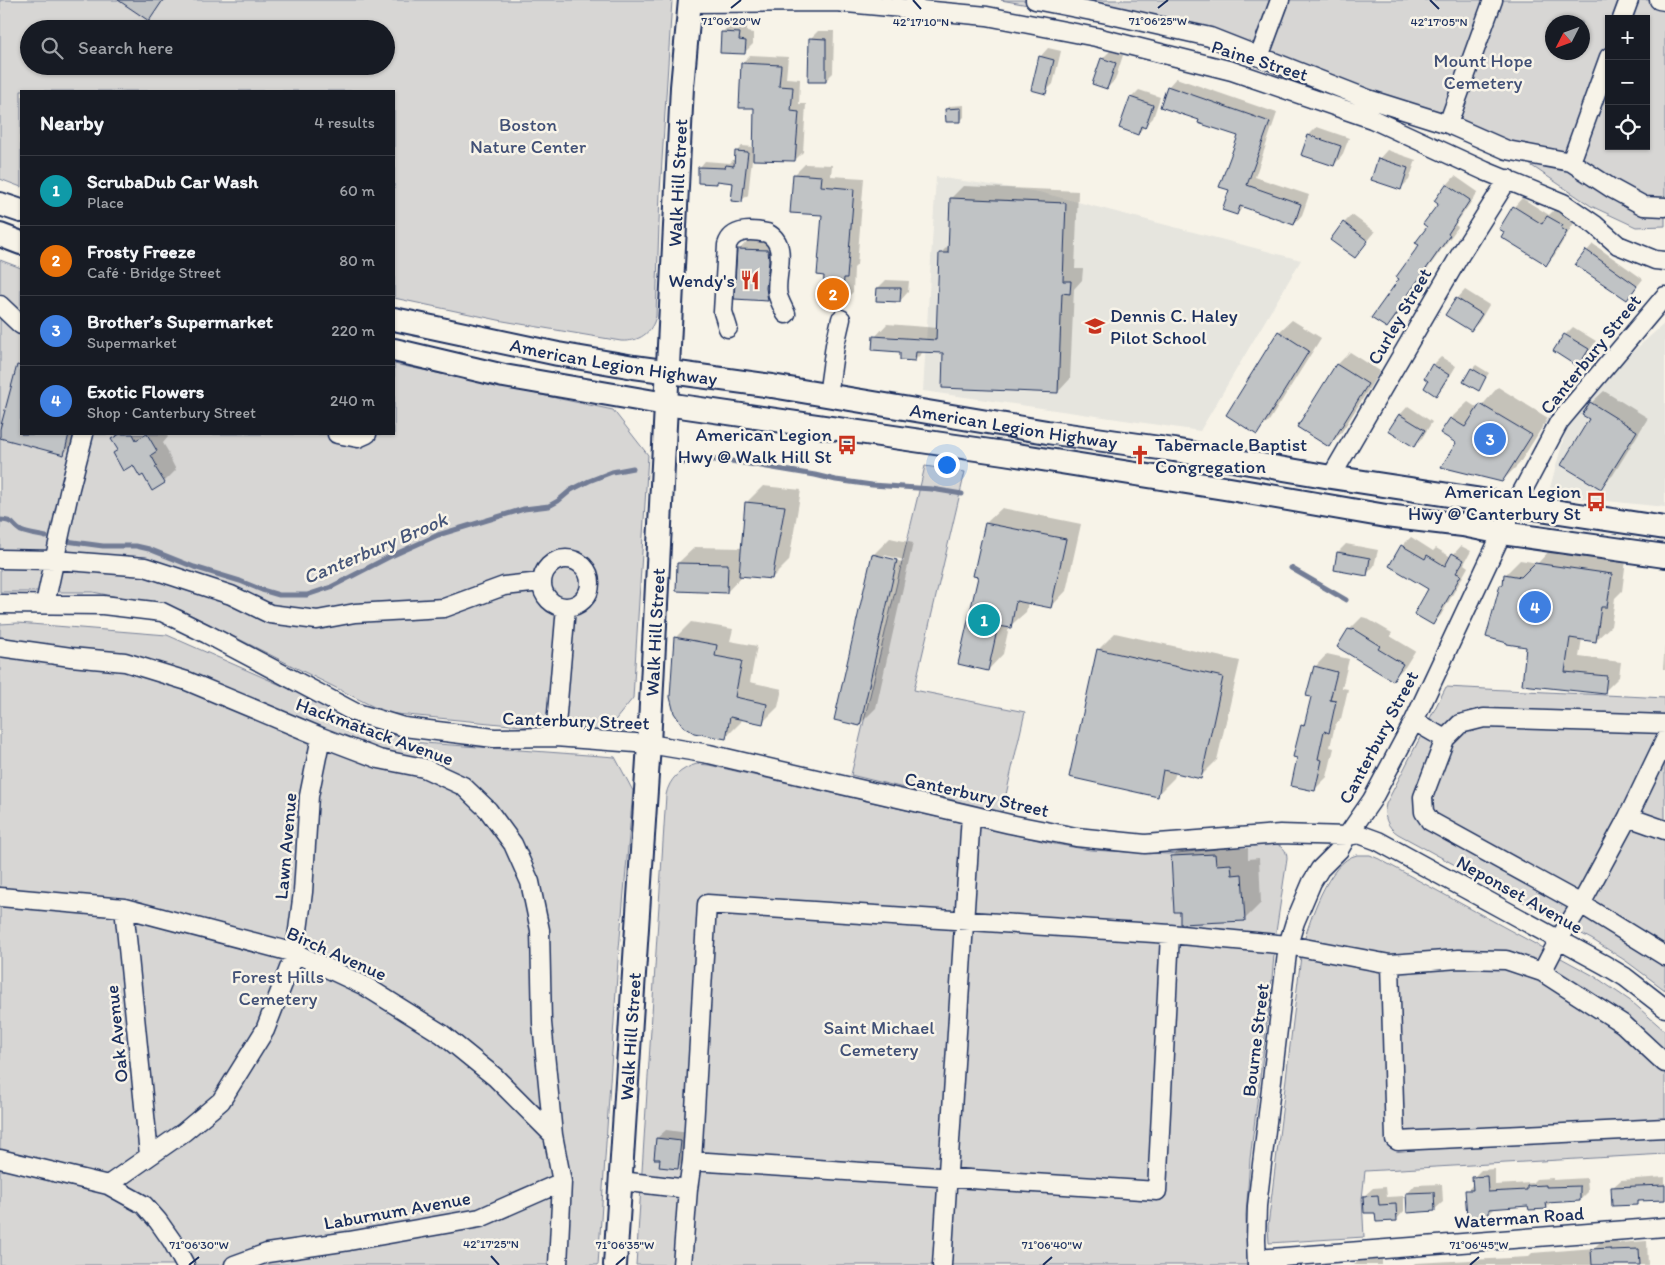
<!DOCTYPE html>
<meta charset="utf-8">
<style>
:root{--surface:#171b24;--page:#242831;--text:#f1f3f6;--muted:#9ea1a6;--line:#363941;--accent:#0b8043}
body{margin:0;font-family:Itim,sans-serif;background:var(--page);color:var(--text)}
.controls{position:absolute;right:15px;top:15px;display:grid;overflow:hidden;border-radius:0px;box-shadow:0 1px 4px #0004}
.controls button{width:45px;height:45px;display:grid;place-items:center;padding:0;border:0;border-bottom:1px solid var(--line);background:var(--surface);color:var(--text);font:25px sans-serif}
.compass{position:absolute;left:1545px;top:15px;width:45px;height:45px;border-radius:50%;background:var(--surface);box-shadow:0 1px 4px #0004;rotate:228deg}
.you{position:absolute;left:946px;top:464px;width:18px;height:18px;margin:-12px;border:4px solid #fff;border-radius:50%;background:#1a73e8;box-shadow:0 0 0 8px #1a73e833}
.badge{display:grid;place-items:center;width:32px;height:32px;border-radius:50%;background:var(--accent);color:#fff;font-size:16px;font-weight:700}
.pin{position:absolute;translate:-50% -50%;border:2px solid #fff;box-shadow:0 1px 5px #0006}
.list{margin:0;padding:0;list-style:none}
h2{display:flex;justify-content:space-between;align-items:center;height:65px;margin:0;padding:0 20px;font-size:21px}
h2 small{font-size:16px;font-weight:400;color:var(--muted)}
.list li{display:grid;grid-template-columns:32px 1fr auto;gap:15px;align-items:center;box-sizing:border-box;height:70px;padding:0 20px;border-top:1px solid var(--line)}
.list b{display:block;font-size:19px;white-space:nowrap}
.list p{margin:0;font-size:16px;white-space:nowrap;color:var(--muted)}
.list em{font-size:16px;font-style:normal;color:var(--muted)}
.icon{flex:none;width:28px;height:28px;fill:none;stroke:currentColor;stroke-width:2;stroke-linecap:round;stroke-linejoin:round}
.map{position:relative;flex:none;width:1665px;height:1265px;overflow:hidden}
.search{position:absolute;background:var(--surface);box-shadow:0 1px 4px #0004;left:20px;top:20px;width:375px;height:55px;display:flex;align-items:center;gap:12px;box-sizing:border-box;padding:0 18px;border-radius:28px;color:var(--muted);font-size:19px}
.panel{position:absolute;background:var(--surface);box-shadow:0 1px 4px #0004;left:20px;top:90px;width:375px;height:345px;border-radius:0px}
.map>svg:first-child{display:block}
.built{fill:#e6e5de}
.green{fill:#d7d6d4;stroke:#798299;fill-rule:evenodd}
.shadow{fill:#0003;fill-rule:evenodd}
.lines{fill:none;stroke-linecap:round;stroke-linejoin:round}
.stream{stroke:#727c95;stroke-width:5}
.building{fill:#c0c3c5;stroke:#1b2f5e}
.minor-casing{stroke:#1b2f5e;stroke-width:21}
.major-casing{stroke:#1b2f5e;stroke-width:26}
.minor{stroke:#f7f3e8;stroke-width:18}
.major{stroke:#f7f3e8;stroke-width:22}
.ticks{fill:none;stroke:#1b2f5e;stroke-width:2}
.labels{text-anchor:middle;stroke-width:5;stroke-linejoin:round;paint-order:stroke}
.street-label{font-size:19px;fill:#1b2f5e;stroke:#f7f3e8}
.park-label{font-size:19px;fill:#415076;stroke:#f7f3e8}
.poi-label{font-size:19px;fill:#1b2f5e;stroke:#f7f3e8;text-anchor:end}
.water-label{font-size:20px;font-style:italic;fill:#465679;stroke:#f7f3e8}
.ticks-label{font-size:12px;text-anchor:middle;fill:#1b2f5e;stroke:#f7f3e8;stroke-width:5;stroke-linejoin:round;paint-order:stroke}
</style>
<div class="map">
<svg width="1665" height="1265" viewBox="0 0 1665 1265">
<rect width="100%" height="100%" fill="#f7f3e8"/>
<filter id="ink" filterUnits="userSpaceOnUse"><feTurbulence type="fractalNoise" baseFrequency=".02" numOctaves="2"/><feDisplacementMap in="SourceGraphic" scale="10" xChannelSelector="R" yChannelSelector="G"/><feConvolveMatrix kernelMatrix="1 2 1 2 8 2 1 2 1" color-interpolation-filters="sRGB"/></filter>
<g filter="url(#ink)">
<path class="built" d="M936,177L1039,192L1301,260L1200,431L923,391Z
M1665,323V507L1548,495L1569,419L1620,363Z"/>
<path class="green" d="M0,0H672L660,192L656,316C652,333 639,342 621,341L503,321L394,298V91H21V187L0,179ZM29,29H386V66H29Z
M1001,0H1665V226L1636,227L1591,206L1529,164L1158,29ZM1609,19H1646V146H1609ZM1552,22H1582V52H1552Z
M0,260L21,268V434H394V364L613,410L648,455L633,698L604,734L386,713L181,610L93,592H0Z
M925,466L965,472L914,690L1025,712L1002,812L851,775Z
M18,623L167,635L410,742L615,757L633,791L618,960L598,1265H0V624Z
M1446,687L1665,698V990L1626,961L1593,940L1398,834C1387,827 1383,816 1386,804Z
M697,764L709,765L1055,844L1090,850L1168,854L1273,843C1282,845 1287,850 1287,859L1276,932L1271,990L1250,1159L1246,1215L1247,1265H636L666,795C669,779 681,768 697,764Z
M1357,855H1370L1379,859L1594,976L1632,1002L1665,1031V1154L1365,1171L1362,1199L1364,1237L1269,1243L1268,1226L1302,948C1309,922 1328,861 1357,855Z"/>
<path class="shadow" d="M132,0H164L148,20Z
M730,24L747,25V32L753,33V44L745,52L722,33Z
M818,31H834L833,73L825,81L810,39Z
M1048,48L1061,51L1053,84L1045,92L1040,57Z
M1110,51L1123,55L1115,80L1107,88L1102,59Z
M750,55L788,57L786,78L800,79L799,104H806L803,152L795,160L752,159L748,195L742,200L734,182L719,180L716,183L700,167L705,161L730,163L733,160H735L736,152L742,146L754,147L756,107L742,63Z
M1176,78L1277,113L1255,177L1309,195L1302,215L1294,224L1244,206L1237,214L1230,190L1239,135L1200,119L1168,87Z
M1139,90L1160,97L1153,118L1138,133L1131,98Z
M964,105V117L961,120L946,110L950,106Z
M1317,127L1349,138L1342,156L1334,165L1303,154L1309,135Z
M1387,150L1416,160L1409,180L1401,188L1379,159Z
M805,164L832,165L831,176L864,178L857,265L854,268L853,292L842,303L825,275L824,214L794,175Z
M1455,176L1478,192L1455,225L1458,227L1407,297L1409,299L1395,319L1387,327L1400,279L1420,245L1439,204L1436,201L1447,185Z
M963,186L1078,191L1075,269H1083L1082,280L1074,289L1070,379L1058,392L944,352L924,351L915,360L875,337L887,324L938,328L941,253L949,245L951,198Z
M1522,198L1549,215L1556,208L1570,217L1568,220L1574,223L1554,256L1546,264L1502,237L1506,232L1501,228L1514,207Z
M1352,215L1375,232L1355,257L1344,223Z
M751,237L780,238V287L768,299L736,298L739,250Z
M1593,244L1643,279L1627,299L1587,251Z
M886,280L909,281L908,292L900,301L878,288Z
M1465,290L1489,305L1479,322L1471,330L1457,299Z
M1292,320L1321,338L1269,421L1257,433L1279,332Z
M1573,327L1596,341L1586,357L1578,365L1565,335Z
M1350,352L1380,371L1341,433L1329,445L1298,427L1337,365Z
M1441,357L1456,366L1444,386L1436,394L1430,380L1433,365Z
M21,365V434H78L76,441L63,454L0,436L17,368Z
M1476,365L1489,373L1478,389L1472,369Z
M1498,387L1548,418L1519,464L1502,481L1458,443L1442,433L1451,418L1468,402L1479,409Z
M1604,391L1648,418L1613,475L1600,488L1591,419V403Z
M1408,406L1432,422L1422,438L1414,446L1400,415Z
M118,434H166L168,437L163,443L169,453L168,454L176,470L164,482L143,474L133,464L114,453L118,449L113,439Z
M763,486L801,490L789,561L772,578L743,575L727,592L678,563L695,547L743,548L746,503Z
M1002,508L1081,524L1066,591L1051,607L1028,602L1026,612L1009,627L1003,654L988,670L979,576L975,575L986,523Z
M1411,537L1433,551L1436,548L1451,557L1461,546L1471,551L1464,564L1468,567L1441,615L1433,624L1430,588L1391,566L1402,546Z
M890,538L913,543L876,708L859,725L873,555ZM884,555L904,560L903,562L884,558Z
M1346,544L1378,550L1374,566L1366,575L1338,552Z
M1551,549L1626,560L1622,591L1615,598L1611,626L1596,640L1582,638L1579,657L1621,662L1619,677L1604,692L1524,684L1528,646L1501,586L1504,582L1505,575L1520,560L1538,563Z
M1362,617L1366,618L1392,633L1390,636L1415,651L1405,667L1392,679L1349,630Z
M691,622L733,629L730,641L757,646L750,682L782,689L778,707L762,723L742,719L741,722L725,738L675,638Z
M1115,633L1240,661L1217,760L1200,777L1176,772L1174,778L1157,795L1098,650Z
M1665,645V669H1663Z
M1327,654L1349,659L1342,688L1348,689L1341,719L1335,725L1330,747L1334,748L1327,777L1314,790L1299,757L1302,726L1307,721L1313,696L1315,667Z
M1231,838L1232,848H1248V859L1259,858L1261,903L1244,920L1172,857L1189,840Z
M666,1130L689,1133L685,1160L677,1168L662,1158L657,1138Z
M1495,1169V1185L1532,1183L1536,1179L1553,1178V1180L1587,1178L1588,1192L1580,1200L1553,1201L1546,1208L1530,1205L1496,1207L1489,1214L1467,1191L1474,1183L1473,1178L1481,1170Z
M1665,1177V1199L1641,1200L1637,1204L1612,1188L1621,1180Z
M1442,1184L1443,1202L1434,1210L1407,1194L1415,1185Z
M1386,1187L1387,1197L1404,1196V1211L1396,1220L1377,1211L1364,1196L1373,1188Z
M1617,1241V1243L1647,1241L1648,1265H1413L1415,1263L1528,1257L1532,1253L1594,1248L1600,1242Z
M1382,1260V1265H1354L1358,1261Z
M1326,1263V1265H1301Z"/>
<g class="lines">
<path class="stream" d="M681,463L708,460H725L815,475L836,480L872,485L932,489L962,494
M0,520C16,521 11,525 21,531C28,534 38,535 46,537
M66,541L103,546H136L149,549L194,567L240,581L262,590L279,595H307L331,587L389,557L438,535L524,509L549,506L558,501L571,490L589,481L612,472L633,468
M1291,568L1346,600"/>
</g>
<path class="building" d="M118,0H163L149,21Z
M721,32L740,33L739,40L746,41L745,54L720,53Z
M809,38L826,39V82H808Z
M1039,56L1054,60L1046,94L1031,90Z
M1101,58L1116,63L1107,89L1092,84Z
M741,63L781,65L779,86L793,87L791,111L799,112L795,161L753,160L754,108H739Z
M1167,86L1270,122L1247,185L1301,204L1294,225L1240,206L1237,215L1222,210L1229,190L1219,187L1238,136L1198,123L1199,120L1160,107Z
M1130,97L1153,105L1145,128L1141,126L1138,135L1119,128Z
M961,108V122H946L945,109Z
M1308,135L1341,146L1334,166L1301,155Z
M735,151L748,152L742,202L731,201L733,183L717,181V184L698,183V167L725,168L726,165L734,166Z
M1378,158L1408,168L1401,190L1371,180Z
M793,174L822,176L821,186L854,189L847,278H844L842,304L822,303L824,276L817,275L822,215L790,213Z
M1446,184L1470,200L1448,234L1450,235L1400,306L1402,307L1387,328L1371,318L1399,279L1396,277L1419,245L1415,243L1427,227L1423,224L1438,204L1434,201Z
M950,198L1066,203L1063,281H1071L1070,294L1062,293L1058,393L942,388L943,353L916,352L915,361L900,360V352L872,350L873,336L936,340L939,253H948Z
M1513,206L1542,224L1547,216L1563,225L1561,228L1567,232L1546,266L1542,262L1501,237L1504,232L1499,229Z
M1343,222L1368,241L1355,258L1330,240Z
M737,249L768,250L769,261L766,288L768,301L734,299Z
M1586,250L1637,286L1627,300L1575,265Z
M877,288H901L900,302L876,301Z
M1456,298L1482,314L1471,331L1445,315Z
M1278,331L1309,351L1257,435L1226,415Z
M1564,334L1589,349L1578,367L1553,351Z
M1336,364L1368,384L1329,447L1297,427Z
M1432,364L1449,375L1436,396L1424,388L1428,381L1424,378Z
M17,365L21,366V434H69L64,455L0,438V429Z
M1471,368L1486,377L1479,391L1463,382Z
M1590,402L1637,431L1601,489L1561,465L1589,419L1582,415Z
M1480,404L1532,435L1502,482L1441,467L1456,443L1440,433L1450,418L1465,427Z
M1399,414L1425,430L1414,447L1388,431Z
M120,434H133L136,440L147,434L157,451L151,455L157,466L155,467L165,483L152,491L143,475L140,477L133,465L123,471L113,453L118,450L111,439Z
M745,502L785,506L772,579L739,576Z
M985,523L1066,539L1051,608L1016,601L1011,628L998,626L988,671L958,664L978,577L973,576Z
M1401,545L1425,559L1427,555L1445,566L1452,553L1464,560L1456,573L1461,575L1433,625L1414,614L1428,589L1389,566Z
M1337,552L1370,558L1367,576L1334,570Z
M872,554L897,560L860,726L834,720Z
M677,563L728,564L727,593L676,591Z
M1535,563L1612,574L1607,607H1601L1596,642L1570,638L1565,672L1607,676L1605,694L1522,685L1526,647L1507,644V643L1486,637L1500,585H1503L1504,574L1521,577Z
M1348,629L1352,630L1353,629L1380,646L1378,649L1403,664L1393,681L1337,647Z
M674,637L717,645L715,656L742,661L735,697L767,704L763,724L730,717L726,739L694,733L683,726L674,713L670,697Z
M1097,649L1223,677L1201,779L1163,770L1158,797L1069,777Z
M1314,666L1337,672L1330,700L1336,701L1329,733L1324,731L1318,759L1322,760L1315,791L1291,786L1297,758L1293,757L1301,725L1304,726L1311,697L1306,696Z
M1215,854L1216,865L1231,864L1232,875L1242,874L1245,921L1180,924V912H1174L1171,856Z
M656,1138L681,1141L678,1169L659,1167L660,1159H654Z
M1487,1176L1488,1192L1527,1190V1186L1546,1185V1187L1580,1186V1201L1546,1203L1547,1209L1529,1210L1528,1206L1489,1209V1216L1467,1217L1465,1190H1473L1472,1177Z
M1665,1185V1200L1638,1201V1205L1612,1206L1611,1187Z
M1434,1192L1435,1211L1407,1213L1406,1193Z
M1378,1195L1379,1205L1396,1204L1397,1221L1376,1222L1375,1213H1364L1363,1196Z
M1610,1248V1250L1639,1249L1640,1265H1592L1591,1249Z"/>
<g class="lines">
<defs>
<path id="minor" d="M1035,0L1107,14L1210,37L1368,99L1448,124L1507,150L1571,162L1611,188L1644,206L1665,207
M1659,0L1665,1
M690,3L836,2L987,16L1096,37L1232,71L1372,119L1485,171L1563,203L1595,225L1618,245L1655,260L1665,261
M1622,19L1629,0
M1259,57L1280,0
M1448,124L1493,0
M1571,162L1609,57
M0,305L21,325
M728,328L723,312L727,245C732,228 753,230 767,233C791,245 773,277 778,296C780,302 783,308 786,314
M828,396L835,345L841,319
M337,434L358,438L367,434
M1331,477L1460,255L1508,179
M0,559L55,560L145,567L231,595L270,614L317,620L355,613L444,608L504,586L541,582
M542 583a24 24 0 1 1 48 0a24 24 0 1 1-48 0Z
M0,604L103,605L162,612L207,634L354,712L404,727L494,738L555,737L649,744L709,754L1010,824L1076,837L1145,844L1280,834L1347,836L1372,800L1414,721L1515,505L1559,422L1665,296
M45,604L70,488L84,434
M0,647L71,657L125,662L187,681L321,737L379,759L424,768L463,786L488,810L513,844L530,882L540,930L542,1023L553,1135L562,1182L558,1265
M1414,721L1445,739
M1665,724L1484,718L1460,724L1445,739L1423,797L1424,812L1430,821L1581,904L1665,956
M555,737L566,607
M1628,817L1665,830
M0,897L124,908L295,953L365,986L442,1034L495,1077L553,1135
M124,908L149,1155
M1390,964L1395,1139L1398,1141L1665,1128
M1542,972L1559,939L1581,904L1628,817L1665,740
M0,1159L108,1185L144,1205L158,1221L172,1241L185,1265
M692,1161L1157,1191L1170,934
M621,1181L688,1189
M108,1185L184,1132L221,1101L265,1030L295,953L303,892L309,796L321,737
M1257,1259L1665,1227
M234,1265L267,1253L349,1241L480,1218L562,1182
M682,1265L688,1189L692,1161L707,904L1170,934L1288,945L1390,964L1459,959L1506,960L1542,972L1623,1024L1665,1063
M942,1265L971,815
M1257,1265L1256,1240L1257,1206L1288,945L1295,922L1312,882L1320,869L1339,850L1347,836L1359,834L1378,841L1605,965L1625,977L1665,1008"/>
<g id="major">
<path d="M0,204L21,211"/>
<path d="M0,235L21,243"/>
<path id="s1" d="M394,319L558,354L634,367L772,386L1047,432L1174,450L1331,477L1665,528"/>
<path d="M394,350L504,376L666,404L1004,453L1230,489L1386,516L1463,525L1502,533L1665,556"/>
<path id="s2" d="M615,1265L649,744L682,87L690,0"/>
</g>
</defs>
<use href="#minor" class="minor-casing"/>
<use href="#major" class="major-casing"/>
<use href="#minor" class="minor"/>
<use href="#major" class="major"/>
</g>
</g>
<path class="ticks" d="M913,0L921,9M1430,0L1439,9M731,8L741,0M1158,8L1168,0M491,1256L499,1265M189,1265L199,1257M616,1265L625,1257M1043,1265L1052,1257M1470,1265L1479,1257"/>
<defs>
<symbol id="restaurant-bare" viewBox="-9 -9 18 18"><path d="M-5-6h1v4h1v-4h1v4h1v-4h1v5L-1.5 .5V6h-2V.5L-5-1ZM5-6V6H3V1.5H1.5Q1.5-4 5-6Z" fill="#c8321e" stroke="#f7f3e8" stroke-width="2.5" paint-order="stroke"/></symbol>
<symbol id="school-bare" viewBox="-9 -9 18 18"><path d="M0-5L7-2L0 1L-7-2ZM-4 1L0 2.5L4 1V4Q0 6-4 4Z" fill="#c8321e" stroke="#f7f3e8" stroke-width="2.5" paint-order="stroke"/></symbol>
<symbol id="bus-bare" viewBox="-9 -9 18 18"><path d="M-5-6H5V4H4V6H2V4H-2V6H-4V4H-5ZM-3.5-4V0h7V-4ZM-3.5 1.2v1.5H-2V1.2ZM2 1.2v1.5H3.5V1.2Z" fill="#c8321e" stroke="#f7f3e8" stroke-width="2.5" paint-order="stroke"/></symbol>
<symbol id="church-bare" viewBox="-9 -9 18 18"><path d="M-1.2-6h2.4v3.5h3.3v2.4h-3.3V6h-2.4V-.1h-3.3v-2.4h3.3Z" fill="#c8321e" stroke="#f7f3e8" stroke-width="2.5" paint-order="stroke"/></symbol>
</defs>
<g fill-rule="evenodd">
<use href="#restaurant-bare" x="736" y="266" width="28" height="28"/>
<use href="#school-bare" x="1081" y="312" width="28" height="28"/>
<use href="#bus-bare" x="833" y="431" width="28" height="28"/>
<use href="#church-bare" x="1126" y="441" width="28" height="28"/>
<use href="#bus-bare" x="1582" y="488" width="28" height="28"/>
</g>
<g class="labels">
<g class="street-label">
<text transform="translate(1260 60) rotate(17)" y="7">Paine Street</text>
<text dy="7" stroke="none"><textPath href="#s2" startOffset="1084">Walk Hill Street</textPath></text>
<text transform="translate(1399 316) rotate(-60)" y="7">Curley Street</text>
<text transform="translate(1590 354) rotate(-51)" y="7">Canterbury Street</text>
<text dy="7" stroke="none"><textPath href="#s1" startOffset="224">American Legion Highway</textPath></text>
<text dy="7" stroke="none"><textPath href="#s1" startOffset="629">American Legion Highway</textPath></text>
<text dy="7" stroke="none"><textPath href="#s2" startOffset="634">Walk Hill Street</textPath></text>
<text transform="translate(576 720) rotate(2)" y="7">Canterbury Street</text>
<text transform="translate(375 731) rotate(20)" y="7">Hackmatack Avenue</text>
<text transform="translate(1378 737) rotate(-62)" y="7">Canterbury Street</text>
<text transform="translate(977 794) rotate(13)" y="7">Canterbury Street</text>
<text transform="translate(285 846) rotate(-85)" y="7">Lawn Avenue</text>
<text transform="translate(1520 894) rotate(29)" y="7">Neponset Avenue</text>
<text transform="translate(337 953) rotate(24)" y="7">Birch Avenue</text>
<text transform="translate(116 1034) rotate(-96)" y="7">Oak Avenue</text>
<text dy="7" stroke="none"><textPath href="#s2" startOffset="229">Walk Hill Street</textPath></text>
<text transform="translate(1255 1040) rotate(-83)" y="7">Bourne Street</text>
<text transform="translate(397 1210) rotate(-10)" y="7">Laburnum Avenue</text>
<text transform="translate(1519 1217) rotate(-4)" y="7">Waterman Road</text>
</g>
<g class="park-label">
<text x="1483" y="67">Mount Hope<tspan x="1483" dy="22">Cemetery</tspan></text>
<text x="528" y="131">Boston<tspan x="528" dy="22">Nature Center</tspan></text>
<text x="278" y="983">Forest Hills<tspan x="278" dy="22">Cemetery</tspan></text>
<text x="879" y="1034">Saint Michael<tspan x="879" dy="22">Cemetery</tspan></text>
</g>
<g class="poi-label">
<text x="735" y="287">Wendy's</text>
<text x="1110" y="322" text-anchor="start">Dennis C. Haley<tspan x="1110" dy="22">Pilot School</tspan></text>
<text x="832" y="441">American Legion<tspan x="832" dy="22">Hwy @ Walk Hill St</tspan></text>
<text x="1155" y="451" text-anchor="start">Tabernacle Baptist<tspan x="1155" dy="22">Congregation</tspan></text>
<text x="1581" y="498">American Legion<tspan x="1581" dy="22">Hwy @ Canterbury St</tspan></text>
</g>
<g class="water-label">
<text transform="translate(375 548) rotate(-23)" y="7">Canterbury Brook</text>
</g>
</g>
<g class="ticks-label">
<text x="731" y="25">71°06'20"W</text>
<text x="1158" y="25">71°06'25"W</text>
<text x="921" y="26">42°17'10"N</text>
<text x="1439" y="26">42°17'05"N</text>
<text x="491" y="1248">42°17'25"N</text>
<text x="199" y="1249">71°06'30"W</text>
<text x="625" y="1249">71°06'35"W</text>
<text x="1052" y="1249">71°06'40"W</text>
<text x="1479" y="1249">71°06'45"W</text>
</g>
</svg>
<div class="controls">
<button>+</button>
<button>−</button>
<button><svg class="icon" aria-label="locate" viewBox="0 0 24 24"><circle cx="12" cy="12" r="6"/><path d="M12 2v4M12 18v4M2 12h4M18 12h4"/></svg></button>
</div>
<svg class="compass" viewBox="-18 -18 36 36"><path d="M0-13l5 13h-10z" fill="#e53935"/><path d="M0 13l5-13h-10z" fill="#9ea1a6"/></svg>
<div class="you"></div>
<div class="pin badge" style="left:984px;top:620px;background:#0f9aa8">1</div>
<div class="pin badge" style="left:833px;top:294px;background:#e8710a">2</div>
<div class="pin badge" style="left:1490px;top:439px;background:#3f7fe0">3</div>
<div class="pin badge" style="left:1535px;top:607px;background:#3f7fe0">4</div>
<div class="search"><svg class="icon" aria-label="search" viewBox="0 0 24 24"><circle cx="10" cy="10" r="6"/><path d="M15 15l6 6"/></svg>Search here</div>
<section class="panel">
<h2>Nearby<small>4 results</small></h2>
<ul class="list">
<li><span class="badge" style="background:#0f9aa8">1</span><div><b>ScrubaDub Car Wash</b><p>Place</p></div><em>60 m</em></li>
<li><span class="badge" style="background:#e8710a">2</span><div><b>Frosty Freeze</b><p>Café · Bridge Street</p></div><em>80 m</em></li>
<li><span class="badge" style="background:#3f7fe0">3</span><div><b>Brother’s Supermarket</b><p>Supermarket</p></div><em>220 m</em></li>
<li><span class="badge" style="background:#3f7fe0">4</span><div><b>Exotic Flowers</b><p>Shop · Canterbury Street</p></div><em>240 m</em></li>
</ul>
</section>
</div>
